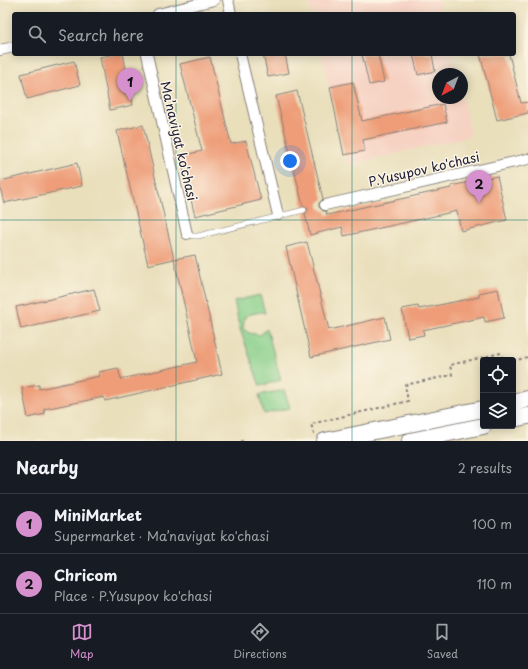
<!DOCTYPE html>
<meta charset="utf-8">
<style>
:root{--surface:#171b24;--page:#20242c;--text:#f1f3f6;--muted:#9ea1a6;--line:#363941;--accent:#d690ce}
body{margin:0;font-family:"Playpen Sans",sans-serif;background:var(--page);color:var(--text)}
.controls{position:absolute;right:12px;bottom:12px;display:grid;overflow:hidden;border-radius:4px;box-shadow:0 2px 10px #0003}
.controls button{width:36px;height:36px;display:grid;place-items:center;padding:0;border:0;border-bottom:1px solid var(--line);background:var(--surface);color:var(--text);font:20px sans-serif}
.compass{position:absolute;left:432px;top:68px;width:36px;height:36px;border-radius:50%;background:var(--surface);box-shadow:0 2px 10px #0003;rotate:222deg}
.you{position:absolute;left:290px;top:161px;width:14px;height:14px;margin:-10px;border:3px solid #fff;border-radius:50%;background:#1a73e8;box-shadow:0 0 0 6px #1a73e833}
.badge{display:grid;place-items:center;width:26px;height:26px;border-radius:50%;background:var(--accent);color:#111;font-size:13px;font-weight:700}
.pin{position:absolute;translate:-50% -33px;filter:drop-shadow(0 1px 2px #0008)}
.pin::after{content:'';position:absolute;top:21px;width:14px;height:12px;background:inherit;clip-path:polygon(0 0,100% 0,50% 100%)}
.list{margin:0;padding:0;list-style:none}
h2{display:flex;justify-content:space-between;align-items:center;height:52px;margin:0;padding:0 16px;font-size:17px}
h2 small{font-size:13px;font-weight:400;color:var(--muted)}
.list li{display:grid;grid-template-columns:26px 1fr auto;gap:12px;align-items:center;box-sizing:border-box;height:60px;padding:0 16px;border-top:1px solid var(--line)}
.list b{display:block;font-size:15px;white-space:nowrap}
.list p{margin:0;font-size:13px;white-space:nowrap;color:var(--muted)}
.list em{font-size:13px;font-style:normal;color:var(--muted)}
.icon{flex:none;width:22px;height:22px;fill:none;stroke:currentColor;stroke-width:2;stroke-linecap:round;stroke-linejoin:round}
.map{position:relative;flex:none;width:528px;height:441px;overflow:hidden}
.search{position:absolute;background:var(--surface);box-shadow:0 2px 10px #0003;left:12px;right:12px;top:12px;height:44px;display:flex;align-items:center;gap:10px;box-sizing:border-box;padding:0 14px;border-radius:4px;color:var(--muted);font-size:15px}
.sheet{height:172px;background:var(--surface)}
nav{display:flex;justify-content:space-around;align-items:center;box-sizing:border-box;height:56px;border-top:1px solid var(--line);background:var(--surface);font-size:11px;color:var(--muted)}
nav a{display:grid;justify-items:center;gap:2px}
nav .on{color:var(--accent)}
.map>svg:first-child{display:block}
.built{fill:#f6d2c3}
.green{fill:#88cf8a;stroke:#557862}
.building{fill:#ee9d78}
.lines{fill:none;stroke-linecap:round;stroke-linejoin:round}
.service-casing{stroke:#86807b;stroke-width:6}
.minor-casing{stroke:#86807b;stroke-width:12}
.primary-casing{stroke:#86807b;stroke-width:18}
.path{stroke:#86807b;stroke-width:2;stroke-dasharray:3 3;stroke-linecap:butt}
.service{stroke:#fff;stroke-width:5}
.minor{stroke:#fff;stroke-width:10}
.primary{stroke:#fff;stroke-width:16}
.grid{fill:none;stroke:#0f766e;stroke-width:1;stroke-opacity:0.55}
.labels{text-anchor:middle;stroke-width:3;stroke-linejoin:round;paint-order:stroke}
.street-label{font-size:13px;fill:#22223b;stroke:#fcf5e5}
</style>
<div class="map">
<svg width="528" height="441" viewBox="0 0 528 441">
<rect width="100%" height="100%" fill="#fcf5e5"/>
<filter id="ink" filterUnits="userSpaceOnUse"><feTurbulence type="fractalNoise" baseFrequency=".025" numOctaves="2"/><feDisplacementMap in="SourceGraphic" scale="8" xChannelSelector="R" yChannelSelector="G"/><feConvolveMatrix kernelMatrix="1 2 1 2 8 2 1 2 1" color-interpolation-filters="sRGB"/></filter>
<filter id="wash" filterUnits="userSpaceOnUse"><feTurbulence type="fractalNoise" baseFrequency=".012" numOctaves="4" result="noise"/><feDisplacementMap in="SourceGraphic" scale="16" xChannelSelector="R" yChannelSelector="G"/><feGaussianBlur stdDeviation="0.9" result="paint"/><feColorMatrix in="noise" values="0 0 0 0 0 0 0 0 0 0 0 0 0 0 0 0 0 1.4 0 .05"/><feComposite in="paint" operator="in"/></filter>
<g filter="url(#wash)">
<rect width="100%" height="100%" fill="#e9dfbb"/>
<path class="built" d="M308,0H439L442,14H312Z
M321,54H452L457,74H438V98H462V96L471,136L348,165Z"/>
<path class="green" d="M260,295L265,313L260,312L247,315L244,319L243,329L249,333L260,335L267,329L281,380L260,386L240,329L234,301Z
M284,390L290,408L264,414L259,395Z"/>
<g id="blocks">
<path class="building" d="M115,54H123L133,105L110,110L100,57Z
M263,54H285L289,73L268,77Z
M362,54H378L384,82L369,85Z
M413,54H432L435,71L418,75Z
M480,54H509L521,103L528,102V113L497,120Z
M210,57L231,144L246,141L261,200L195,216L180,156L202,151L180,64Z
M74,61L80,85L27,99L21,74Z
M353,82L362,121L443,104L447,122L363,140L365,151L344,155L330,87Z
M297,91L323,199L319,203V207L323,211H326L327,215L451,188V186L497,176L507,220L461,231L457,211L344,236L342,227L310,235L305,214L308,209L307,207L303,206L276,96Z
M143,125L174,259L148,265L117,131Z
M77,163L82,186L4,203L0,187V181Z
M307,242L329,330L385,317L390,339L311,357L286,247Z
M195,255L222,374L105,401L104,397L44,409L45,414L28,418L22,388L39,385V389L100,376L99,372L118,368L121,379L197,362L174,259Z
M94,289L100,311L21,329L16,307Z
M498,289L504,318L485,322L484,317L423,330L424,335L408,338L402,309L418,306L419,309L479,297V293Z"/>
</g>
</g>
<g filter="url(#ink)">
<use href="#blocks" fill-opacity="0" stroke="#86807b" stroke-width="1"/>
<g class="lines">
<defs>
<path id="service" d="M187,234L193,236H198L304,210"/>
<path id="minor" d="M228,0L231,14
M158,14L214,0
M0,50L14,47
M147,54L187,234
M240,54L278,215
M325,205L528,159"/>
<path id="primary" d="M513,403L528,399
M513,419L528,416
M325,441L483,409
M410,441L483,426"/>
</defs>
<use href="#service" class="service-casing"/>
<use href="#minor" class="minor-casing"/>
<use href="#primary" class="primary-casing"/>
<path class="path" d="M513,361L528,357
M314,434L311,424L408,401L405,385L452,375L450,365L501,353L503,360
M242,440V441"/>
<use href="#service" class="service"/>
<use href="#minor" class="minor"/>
<use href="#primary" class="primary"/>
</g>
</g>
<path class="grid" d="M176,0V14M352,0V14M176,54V441M352,54V441M0,220H528"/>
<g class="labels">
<g class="street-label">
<text transform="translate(179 141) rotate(77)" y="5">Ma’naviyat ko'chasi</text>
<text transform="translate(424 169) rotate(-13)" y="5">P.Yusupov ko'chasi</text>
</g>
</g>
</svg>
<div class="controls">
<button><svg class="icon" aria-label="locate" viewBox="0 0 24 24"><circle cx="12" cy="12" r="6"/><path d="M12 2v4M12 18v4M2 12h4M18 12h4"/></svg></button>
<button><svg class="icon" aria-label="layers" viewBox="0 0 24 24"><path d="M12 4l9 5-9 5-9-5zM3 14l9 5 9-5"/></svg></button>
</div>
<svg class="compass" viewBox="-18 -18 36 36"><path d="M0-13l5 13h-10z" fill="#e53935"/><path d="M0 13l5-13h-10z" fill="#9ea1a6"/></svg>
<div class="you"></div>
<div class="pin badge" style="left:130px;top:101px">1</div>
<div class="pin badge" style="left:479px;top:203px">2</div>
<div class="search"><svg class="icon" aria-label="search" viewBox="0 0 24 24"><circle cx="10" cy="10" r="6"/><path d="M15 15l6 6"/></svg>Search here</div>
</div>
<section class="sheet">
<h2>Nearby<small>2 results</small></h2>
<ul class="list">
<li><span class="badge">1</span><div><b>MiniMarket</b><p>Supermarket · Ma’naviyat ko'chasi</p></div><em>100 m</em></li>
<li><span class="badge">2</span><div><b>Chricom</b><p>Place · P.Yusupov ko'chasi</p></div><em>110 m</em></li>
</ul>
</section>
<nav>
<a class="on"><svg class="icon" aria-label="map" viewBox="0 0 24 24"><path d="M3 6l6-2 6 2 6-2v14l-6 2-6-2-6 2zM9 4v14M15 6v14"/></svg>Map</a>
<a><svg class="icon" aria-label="directions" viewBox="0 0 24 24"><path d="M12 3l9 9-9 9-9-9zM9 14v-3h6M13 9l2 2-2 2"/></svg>Directions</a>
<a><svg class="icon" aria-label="saved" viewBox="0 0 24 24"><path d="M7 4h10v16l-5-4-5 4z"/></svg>Saved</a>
</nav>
